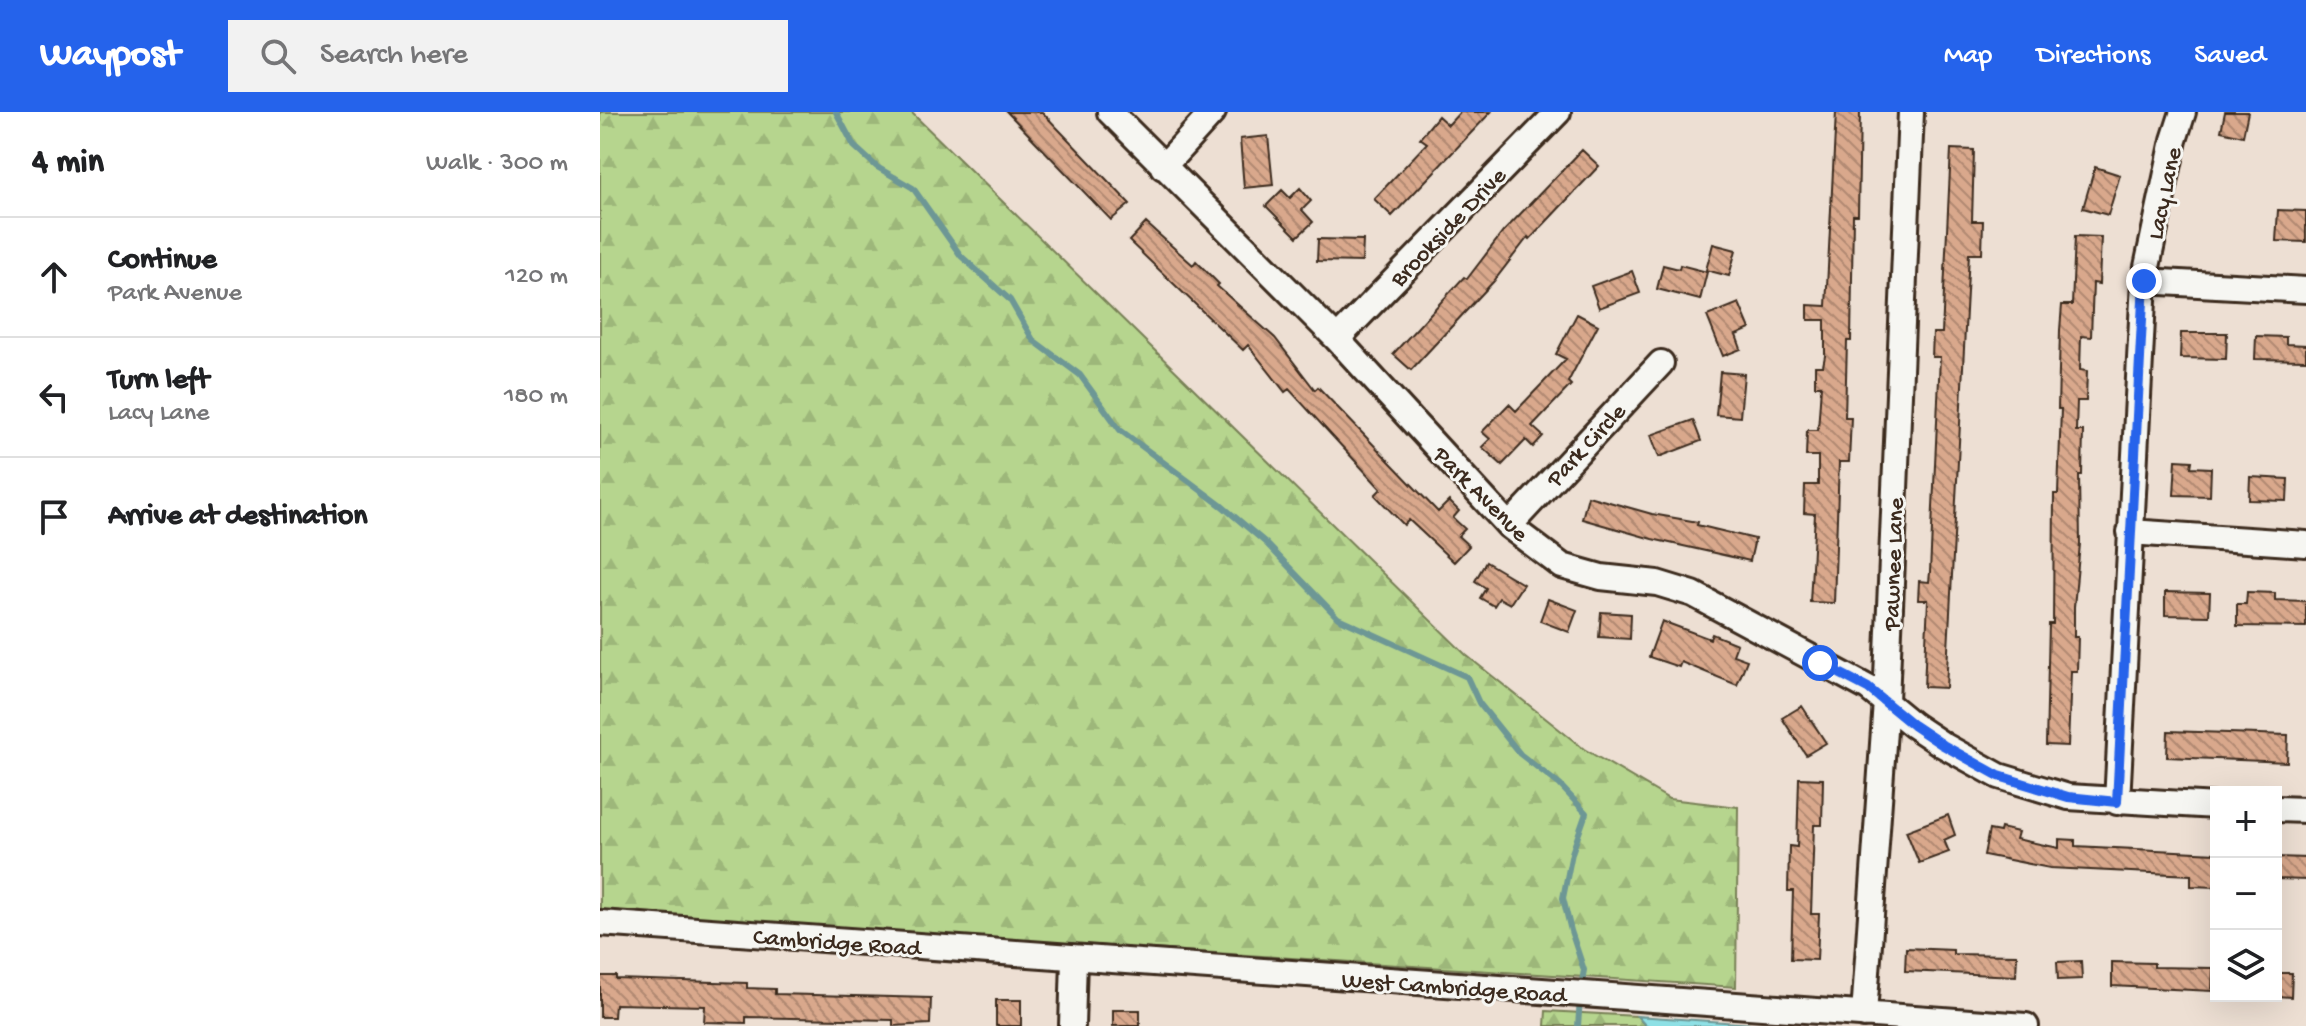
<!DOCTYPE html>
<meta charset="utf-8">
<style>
:root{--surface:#fff;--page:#f2f2f2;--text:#202124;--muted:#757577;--line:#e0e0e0;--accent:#2563eb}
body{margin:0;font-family:"Gochi Hand",sans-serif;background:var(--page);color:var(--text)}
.controls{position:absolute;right:24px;bottom:24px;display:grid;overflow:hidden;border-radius:0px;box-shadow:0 8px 32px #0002}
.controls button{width:72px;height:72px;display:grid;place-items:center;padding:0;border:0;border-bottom:2px solid var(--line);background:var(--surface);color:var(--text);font:40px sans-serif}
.stop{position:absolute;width:24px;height:24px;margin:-18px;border:6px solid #2563eb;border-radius:50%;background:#fff}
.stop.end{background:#2563eb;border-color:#fff;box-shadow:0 2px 8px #0008}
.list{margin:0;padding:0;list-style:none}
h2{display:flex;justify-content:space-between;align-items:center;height:104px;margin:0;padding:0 32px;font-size:34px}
h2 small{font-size:26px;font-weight:400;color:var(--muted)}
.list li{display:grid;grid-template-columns:52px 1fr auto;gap:24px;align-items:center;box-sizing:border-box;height:120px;padding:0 32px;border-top:2px solid var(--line)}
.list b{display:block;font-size:30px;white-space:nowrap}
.list p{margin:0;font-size:26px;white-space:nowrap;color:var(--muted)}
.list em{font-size:26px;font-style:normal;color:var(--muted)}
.icon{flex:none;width:44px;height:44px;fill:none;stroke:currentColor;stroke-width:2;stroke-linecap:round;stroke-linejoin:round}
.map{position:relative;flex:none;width:1706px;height:914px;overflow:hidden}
header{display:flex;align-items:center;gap:48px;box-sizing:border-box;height:112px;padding:0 40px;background:var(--accent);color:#fff}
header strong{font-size:38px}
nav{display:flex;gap:44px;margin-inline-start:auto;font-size:28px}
.search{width:560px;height:72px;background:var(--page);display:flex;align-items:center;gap:20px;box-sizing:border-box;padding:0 28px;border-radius:0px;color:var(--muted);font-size:30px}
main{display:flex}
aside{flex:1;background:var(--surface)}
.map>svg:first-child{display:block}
.forest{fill:url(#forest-firs);stroke:#788056;stroke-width:2}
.water{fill:url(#water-rules);stroke:#6d9795;stroke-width:2}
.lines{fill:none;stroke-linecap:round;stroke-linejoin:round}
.stream{stroke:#6d9795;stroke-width:6}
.building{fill:url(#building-back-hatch);stroke:#3b2a1e;stroke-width:2}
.minor-casing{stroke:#3b2a1e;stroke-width:30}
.minor{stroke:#f6f6f2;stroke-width:24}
.route{stroke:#2563eb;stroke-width:10}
.labels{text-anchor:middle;stroke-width:6;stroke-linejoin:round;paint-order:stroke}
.street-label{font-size:24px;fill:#3b2a1e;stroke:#f6f6f2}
</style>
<header>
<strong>Waypost</strong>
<div class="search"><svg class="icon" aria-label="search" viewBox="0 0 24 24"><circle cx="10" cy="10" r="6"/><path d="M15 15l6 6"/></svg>Search here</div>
<nav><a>Map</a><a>Directions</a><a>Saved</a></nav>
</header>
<main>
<aside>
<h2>4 min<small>Walk · 300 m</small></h2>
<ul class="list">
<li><svg class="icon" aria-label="ahead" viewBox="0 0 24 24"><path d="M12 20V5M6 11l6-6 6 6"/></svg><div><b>Continue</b><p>Park Avenue</p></div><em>120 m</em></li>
<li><svg class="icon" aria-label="left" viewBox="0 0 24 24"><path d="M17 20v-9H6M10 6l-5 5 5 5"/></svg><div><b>Turn left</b><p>Lacy Lane</p></div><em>180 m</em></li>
<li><svg class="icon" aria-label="arrive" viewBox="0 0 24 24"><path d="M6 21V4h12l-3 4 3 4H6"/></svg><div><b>Arrive at destination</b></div></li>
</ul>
</aside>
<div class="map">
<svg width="1706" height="914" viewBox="0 0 1706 914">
<defs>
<pattern id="forest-firs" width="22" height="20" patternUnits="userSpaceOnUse" patternTransform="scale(2)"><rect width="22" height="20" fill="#b6d58e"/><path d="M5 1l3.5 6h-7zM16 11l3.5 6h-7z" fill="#9db77a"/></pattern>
<pattern id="water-rules" width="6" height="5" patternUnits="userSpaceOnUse" patternTransform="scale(2)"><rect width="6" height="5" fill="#8ee0e5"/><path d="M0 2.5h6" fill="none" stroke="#7bc0c4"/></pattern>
<pattern id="building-back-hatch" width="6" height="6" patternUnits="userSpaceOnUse" patternTransform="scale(2)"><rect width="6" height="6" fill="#d9a88c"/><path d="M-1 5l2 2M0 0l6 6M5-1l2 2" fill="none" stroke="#b18972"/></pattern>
</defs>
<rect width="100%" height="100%" fill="#eddfd3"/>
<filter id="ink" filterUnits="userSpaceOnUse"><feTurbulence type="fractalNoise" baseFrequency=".0125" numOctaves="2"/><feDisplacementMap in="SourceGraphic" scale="16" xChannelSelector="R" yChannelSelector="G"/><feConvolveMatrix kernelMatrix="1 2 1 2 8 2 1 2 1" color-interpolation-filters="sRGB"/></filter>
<g filter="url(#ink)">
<path class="forest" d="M0,0H311L866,543L984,637L1069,687L1138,695L1136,875L0,801Z
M946,899L1037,904L1046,914H945Z"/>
<path class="water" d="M1037,904L1182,914H1046Z"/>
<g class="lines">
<path class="stream" d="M236,0L254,34L277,55L313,76L361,144L410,188L433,228L480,263L520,318L622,394L666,431L738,506L867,565L879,591L920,642L960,673L986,701L972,741L963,786L971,819L984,858L981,875
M978,914L980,887"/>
</g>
<path class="building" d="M407,0H442L530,92L511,108Z
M860,0H891L792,104L774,87L827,31L820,26L838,4L848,13Z
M1236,0H1260L1258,103H1253L1251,229H1247L1245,305H1251L1249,350H1239L1234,491L1210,490L1215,402L1204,401L1205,373H1218V344H1206L1207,318H1218L1221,274H1215V254H1223L1225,244V208H1208V193L1226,194Z
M1625,0H1648L1643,24L1621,19Z
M668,24L673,73L644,76L640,27Z
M1351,37L1374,38L1372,109H1383L1382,142H1369L1346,576L1324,575L1328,488H1318L1319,469L1329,470L1330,460L1340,245H1332L1333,221H1342Z
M982,38L999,54L930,127L928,125L894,169L811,258L793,242L864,165L867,167L903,120Z
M1495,55L1520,63L1508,103L1483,96Z
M700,76L711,89L702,98L713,110L697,125L666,94L682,78L690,86Z
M1678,98L1706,99V130L1676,129Z
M546,111L593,153L596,149L619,172L617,174L675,226L715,278L718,275L838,400L849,389L859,399L853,406L865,417L858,424L869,434L854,450L809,408L804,413L775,383L781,377L689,277L685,280L648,233L643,238L529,129Z
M1475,124L1501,125L1499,172L1493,171L1491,225L1481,224L1480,258L1487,259L1486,289H1477L1476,319H1483L1482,363H1479L1480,432L1474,495V525H1478L1477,559H1471L1468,634L1446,633L1449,512H1453L1454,382H1458L1461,297H1458L1460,218L1462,193H1472Z
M718,127L763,128L762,150L717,149Z
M1113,132L1136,138L1129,164L1106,158Z
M1063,153L1079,157L1080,153L1107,160L1100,188L1057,177Z
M1032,159L1040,181L999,196L991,174Z
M1139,191L1150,217L1136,223L1141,237L1123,244L1107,204Z
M977,202L998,213L968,270L971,273L932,314L943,324L933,335L926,328L902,353L882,335L890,327L882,320L909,292L916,299L966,247L956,242Z
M1581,221H1627L1626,247L1580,246Z
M1656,224L1686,225V232L1706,233V248L1655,247Z
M1120,260L1144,262L1140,305L1116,303Z
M1093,308L1101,329L1059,345L1051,323Z
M1576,348L1592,349L1591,355L1611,356L1610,384L1574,383Z
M1650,365L1688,367L1687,389L1649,388Z
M988,384L1052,402L1098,410L1097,413L1155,427L1150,449L1052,427L982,407Z
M886,450L923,472L910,492L899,486L894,494L880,486L886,476L875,469Z
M1565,480L1610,481L1609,504L1565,503Z
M1647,480L1675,481V488L1706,489V515L1637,514V492H1646Z
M948,487L977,498L969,520L940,509Z
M1001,500L1031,502L1030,527L999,525Z
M1062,509L1110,527L1112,522L1137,532L1133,543L1147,548L1137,573L1081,550L1079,555L1049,545Z
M1202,594L1226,631L1206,643L1182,606Z
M1568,619L1688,623L1687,650L1567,645Z
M1199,666L1223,667L1222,713H1214L1211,802H1219L1217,848L1191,847L1193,779H1188L1189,734L1197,735Z
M1348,703L1355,723L1344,728L1349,740L1319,751L1306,719Z
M1401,716L1418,720L1416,727L1459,736V727L1475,728V734L1616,741V775L1591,774V763L1450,756L1384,743L1389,718L1400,720Z
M1676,745L1706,746V768L1676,767Z
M1306,836L1353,838V842L1417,843L1416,864L1305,859Z
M1481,849L1482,867L1458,868L1457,850Z
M1512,850L1554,851V855L1613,856L1612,879L1512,874Z
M1676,861H1692L1691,885L1676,884Z
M0,864H16V867L147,871V876L175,877V882L331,886L330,912L293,914V908L146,905V911L104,910L105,894L15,892L14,905H0Z
M396,888H421V914H396Z
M513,898H540V914H513Z"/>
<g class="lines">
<defs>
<path id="minor" d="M510,0L737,227L909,414L962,454L1001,465L1057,471L1093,482L1268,576L1313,613L1343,633L1399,664L1468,685L1616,694
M563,55L613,0
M1544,169L1706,178
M737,227L958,0
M909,414L1061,251
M1530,420L1706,432
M1517,690L1544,169L1574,28L1583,0
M1676,697L1706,698
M0,811L1426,914
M1264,903L1286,589L1311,0
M472,914L474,847"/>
</defs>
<use href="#minor" class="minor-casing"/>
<use href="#minor" class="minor"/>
</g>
</g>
<g class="lines" filter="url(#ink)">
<path class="route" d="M1220,551L1268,576L1313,613L1343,633L1399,664L1468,685L1517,690L1544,169"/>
</g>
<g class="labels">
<g class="street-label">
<text transform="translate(1563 81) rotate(-78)" y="8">Lacy Lane</text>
<text transform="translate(847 114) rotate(-46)" y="8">Brookside Drive</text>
<text transform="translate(985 332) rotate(-47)" y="8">Park Circle</text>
<text transform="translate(882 381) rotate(45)" y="8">Park Avenue</text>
<text transform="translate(1292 452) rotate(-88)" y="8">Pawnee Lane</text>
<text transform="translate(237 829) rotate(4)" y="8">Cambridge Road</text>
<text transform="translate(854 874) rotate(4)" y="8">West Cambridge Road</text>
</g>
</g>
</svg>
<div class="controls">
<button>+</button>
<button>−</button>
<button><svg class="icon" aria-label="layers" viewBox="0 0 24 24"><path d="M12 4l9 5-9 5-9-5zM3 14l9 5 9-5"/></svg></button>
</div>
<div class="stop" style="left:1220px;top:551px"></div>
<div class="stop end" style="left:1544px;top:169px"></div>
</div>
</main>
